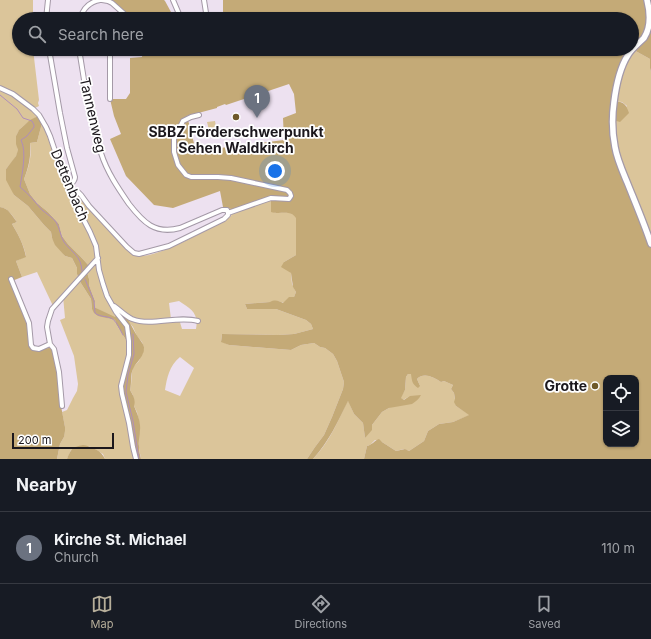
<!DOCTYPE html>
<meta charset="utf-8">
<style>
:root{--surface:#171b24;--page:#242831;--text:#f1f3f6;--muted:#9ea1a6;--line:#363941;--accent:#b6ae9a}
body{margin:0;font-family:Inter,sans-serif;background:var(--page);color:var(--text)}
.controls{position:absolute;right:12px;bottom:12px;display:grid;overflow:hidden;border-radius:8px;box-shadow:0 1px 3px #0004}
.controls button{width:36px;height:36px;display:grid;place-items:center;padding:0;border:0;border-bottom:1px solid var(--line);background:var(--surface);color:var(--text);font:20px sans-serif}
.scale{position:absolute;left:12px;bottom:10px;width:102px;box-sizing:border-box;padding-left:4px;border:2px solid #1b171c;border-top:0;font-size:11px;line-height:14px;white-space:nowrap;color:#1b171c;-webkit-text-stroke:3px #fff;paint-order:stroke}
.you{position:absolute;left:275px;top:171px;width:14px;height:14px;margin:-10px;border:3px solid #fff;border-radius:50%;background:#1a73e8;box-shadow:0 0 0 6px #1a73e833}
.badge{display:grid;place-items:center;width:26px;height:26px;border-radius:50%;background:var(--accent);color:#fff;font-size:13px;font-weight:700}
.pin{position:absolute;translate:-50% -33px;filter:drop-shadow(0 1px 2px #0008)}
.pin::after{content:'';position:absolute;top:21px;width:14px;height:12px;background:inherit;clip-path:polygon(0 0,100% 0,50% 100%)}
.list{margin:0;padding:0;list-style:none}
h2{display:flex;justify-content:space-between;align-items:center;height:52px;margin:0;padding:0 16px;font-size:17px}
h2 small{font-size:13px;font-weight:400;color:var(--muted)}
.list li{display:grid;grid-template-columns:26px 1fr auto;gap:12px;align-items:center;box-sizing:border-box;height:72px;padding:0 16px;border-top:1px solid var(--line)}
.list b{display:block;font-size:15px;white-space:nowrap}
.list p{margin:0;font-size:13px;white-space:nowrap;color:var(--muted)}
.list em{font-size:13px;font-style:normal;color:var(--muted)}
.icon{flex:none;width:22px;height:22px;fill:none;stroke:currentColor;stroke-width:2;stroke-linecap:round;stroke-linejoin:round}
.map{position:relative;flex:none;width:651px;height:459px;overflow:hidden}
.search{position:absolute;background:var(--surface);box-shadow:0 1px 3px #0004;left:12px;right:12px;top:12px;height:44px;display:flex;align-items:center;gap:10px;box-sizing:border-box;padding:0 14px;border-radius:22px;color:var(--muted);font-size:15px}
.sheet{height:124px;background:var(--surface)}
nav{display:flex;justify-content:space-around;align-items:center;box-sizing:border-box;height:56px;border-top:1px solid var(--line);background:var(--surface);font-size:11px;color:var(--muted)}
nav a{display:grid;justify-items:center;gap:2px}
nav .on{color:var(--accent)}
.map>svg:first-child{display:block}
.green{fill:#dbc59a;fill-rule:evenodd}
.forest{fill:#c4aa77;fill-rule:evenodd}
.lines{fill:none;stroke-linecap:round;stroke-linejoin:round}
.stream{stroke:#b08db9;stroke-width:1}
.street-casing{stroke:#a499a7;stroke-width:6}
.secondary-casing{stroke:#a499a7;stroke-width:8}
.street{stroke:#fff;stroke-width:4}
.secondary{stroke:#fff;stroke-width:5.5}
.poi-dot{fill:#6f5929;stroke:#fff;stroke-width:1.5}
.labels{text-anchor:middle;stroke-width:3.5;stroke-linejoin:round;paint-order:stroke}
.street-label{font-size:14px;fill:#1b171c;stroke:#fff}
.poi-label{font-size:14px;font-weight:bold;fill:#1b171c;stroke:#fff}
</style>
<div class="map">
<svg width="651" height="459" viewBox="0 0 651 459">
<rect width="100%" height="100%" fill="#ede1f0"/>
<path class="green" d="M0,0H33V19H19V49H33L39,100L38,103L39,106L33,109L38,116C30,121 17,128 16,138C16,143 18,146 18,151C17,157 10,164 6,169L14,195L28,206L44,225L51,232L52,238L65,256L72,258L77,268V274L79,280L91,299L92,309L107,318L115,320L116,324L126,340L130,348L125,370L136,459H105L103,454L89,446L71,450L67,459H57L60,444L64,437L65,427L62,412L67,410L73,398L77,391L78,384L74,356L60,320L65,318L63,296L53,306L37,272L22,277L16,261L26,256C24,245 18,234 12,224L17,222C12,215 8,208 0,207Z
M632,49L650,59V68L651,72V233L648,234L620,166L612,120L627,106L622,102L614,101L617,82Z
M215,121L217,132L210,134L207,122Z
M42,123L55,153L69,194H77L129,251C132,254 134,255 137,256C161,258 208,228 230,217L233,213V211L271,198V206L275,213C284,213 291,210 297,218L296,255L284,262L291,273L292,284L296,292L294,297L284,303L278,301L270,302L245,304L247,309H276L306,320L311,324L313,329L294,334L278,335L222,334L221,341L229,345L291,350L301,345L314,343L320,347L325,348L333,354L337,361L344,382L343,389L332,417L324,435L315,447L307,459H141L139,448L138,438L140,430L139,421L137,412L134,406L133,395L130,390L131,385L132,372L133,367L139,361L144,348L142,342L137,336L133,327L120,311L115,318L94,307L95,301L89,285V279L87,272L90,267L80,256L68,244L62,236L59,224L48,212L37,203L30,194L24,179C29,167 32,156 30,143L37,142ZM179,301C191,309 199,313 196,329H182L179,319H171L169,303ZM180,357L194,368L180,396L165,390C167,378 169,366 180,357Z
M408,374H412L420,386L417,379C424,372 433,377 441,382L444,381L453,385L451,389L454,393L456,406L470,415L453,422L439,424L428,431L424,441L409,451L404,449L396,451L382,442L375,440L370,445L367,446L364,459H313C330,441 337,423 348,400L354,414L363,423L365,438L372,425L382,412L410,396L404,400L400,398L405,390L406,377Z"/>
<path class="forest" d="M102,0H164L165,1L171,12L180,19H130L112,3Z
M223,0H651V72L650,68V59L632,49L623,63L614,101C624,102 626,104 629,113L620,122L613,120L615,148L648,234L651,233V459H364L367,446C372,445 374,441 379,439L382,442L396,451L405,449L409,451L424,441L428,431L439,424L453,422L469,415L456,406L454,402L455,399L454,393L451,389L453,385L444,381L441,382C433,377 424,372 417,379L420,386L418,388C412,384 412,381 411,374H408L406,377L405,390L401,398L404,400L410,396L421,395C419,399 416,401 412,404L389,408L382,412L372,425V430L365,438L363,423L354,414L348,401C337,423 330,440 313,459H307L315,447L324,435L332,417L343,389L344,382L337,361L333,354L325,348L320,347L314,343L301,345L291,350L229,345L221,342L222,334L278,335L294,334L313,329L311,324L306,320L276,309H247L245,304L270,302C275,299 279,301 283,303L289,297H294L296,292L293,287L291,273L281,267L284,262L296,255V218C290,209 281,215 271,212V199L233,211L231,209L223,207L220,191L173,208L154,205L126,176L110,139L121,134L114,116L110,99H126L130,93V58L142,57L143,49H632V19H223ZM289,84L294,94L296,113L283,118L284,140L196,151L187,116L217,108V107L225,104L226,105ZM606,378H636V444H606Z
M38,116L42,123L37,142L30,143C31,157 29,166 24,179L30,194L37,203L48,212L59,224L62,236L68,244L80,256L90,267L87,272L89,279V285L95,301L94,307L115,317L120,311C130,319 131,327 138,337C140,340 143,343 144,347C144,348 144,353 143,353C141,360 135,363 133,369C130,375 132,383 130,390C133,395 136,400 134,406C137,413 141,422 140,430C140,436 138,441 139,446C139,451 140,455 141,459H136L121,386L130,348L126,340L116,324L115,320L98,316L94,313L92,309L91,299L79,280L77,274V268L72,258L65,256L55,245L52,238L51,232L44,225L28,206L14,195L6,180V169L16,156L18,150L16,144V136L19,130L30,120Z
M0,207C9,208 12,216 17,222L12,224C18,234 24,245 26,257L16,261L22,277L12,281L27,321L30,347L33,350C38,350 46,348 51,348L53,353L58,372L61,406L65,427V431L64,437L60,444L57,459H0Z
M83,445C91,446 102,451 105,459H67C71,449 72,447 83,445Z"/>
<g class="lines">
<path class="stream" d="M0,95L17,109L23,118L32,121L34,125V127L27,136L21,140C27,152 22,174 20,187C29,194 35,202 42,210C46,213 53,218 56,222C60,228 60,236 64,242C72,253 81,255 82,271
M85,279L94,301L95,313C100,317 106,316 111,318C117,321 120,330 123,335
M133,334L134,354L128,375L126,392L133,421L139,459"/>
<defs>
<path id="street" d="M102,0L108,1L112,3L130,19
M173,0L179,14L181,19
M204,0L207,19
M46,19L48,0
M80,19C83,8 89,2 100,0
M49,49L60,113L67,148L75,177C75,182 71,184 68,187
M79,49C85,84 89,120 101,153C107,172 118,188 129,204C143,222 155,235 180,228L222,210H227L228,213
M0,88L13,94L33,109L39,115L46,127L50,136L64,178L75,203L90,232L96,246L99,270L103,284L107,296L116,312L127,326L129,341V355L121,386L122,394L129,423L133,447L136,459
M110,99V49
M71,193L78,192L81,195L89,206L127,247L134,253L139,254L169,246L224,219L228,215V213L271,198L289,199L291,196L290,193L287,190L231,178L218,177H191L186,175L178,165L174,152V139L183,121L191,117L199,115
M11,279L29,323L31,345L33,348L39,349L50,344
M114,306C120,310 125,316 132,319C152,327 177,315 198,321
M62,406L59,372L54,349L50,344L47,327L48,321L52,309L98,258"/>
<path id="secondary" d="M647,0C650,12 651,27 644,38C639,43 632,48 628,55C619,69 616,86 614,102C612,116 612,132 615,147C617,159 622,170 627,182C635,202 644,223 651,244"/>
</defs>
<use href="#street" class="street-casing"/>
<use href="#secondary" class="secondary-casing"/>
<use href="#street" class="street"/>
<use href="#secondary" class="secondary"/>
</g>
<g class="poi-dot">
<circle cx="236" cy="117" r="4"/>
<circle cx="595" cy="386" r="4"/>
</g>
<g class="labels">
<g class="street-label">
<text transform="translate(93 115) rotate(77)" y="5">Tannenweg</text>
<text transform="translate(70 185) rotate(67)" y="5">Dettenbach</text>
</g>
<g class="poi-label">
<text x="236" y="137">SBBZ Förderschwerpunkt<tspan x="236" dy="16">Sehen Waldkirch</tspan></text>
<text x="587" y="391" text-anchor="end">Grotte</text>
</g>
</g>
</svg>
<div class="controls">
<button><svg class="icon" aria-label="locate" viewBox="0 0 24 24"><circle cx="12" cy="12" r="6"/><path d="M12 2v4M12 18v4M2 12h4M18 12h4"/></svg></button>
<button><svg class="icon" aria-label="layers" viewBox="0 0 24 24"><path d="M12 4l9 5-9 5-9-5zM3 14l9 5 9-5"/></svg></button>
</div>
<div class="scale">200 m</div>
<div class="you"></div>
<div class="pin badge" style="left:257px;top:118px;background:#6b7280">1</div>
<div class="search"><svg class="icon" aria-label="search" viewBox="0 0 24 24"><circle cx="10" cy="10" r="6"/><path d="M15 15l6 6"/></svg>Search here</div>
</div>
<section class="sheet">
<h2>Nearby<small></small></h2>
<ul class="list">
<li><span class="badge" style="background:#6b7280">1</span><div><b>Kirche St. Michael</b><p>Church</p></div><em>110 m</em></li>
</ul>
</section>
<nav>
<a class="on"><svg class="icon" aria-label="map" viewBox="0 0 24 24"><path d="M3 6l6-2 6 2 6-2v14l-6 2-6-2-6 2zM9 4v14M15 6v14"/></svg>Map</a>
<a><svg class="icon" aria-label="directions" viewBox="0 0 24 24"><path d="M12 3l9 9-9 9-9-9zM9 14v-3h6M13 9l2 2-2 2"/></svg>Directions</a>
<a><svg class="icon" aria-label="saved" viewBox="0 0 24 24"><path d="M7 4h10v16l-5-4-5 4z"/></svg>Saved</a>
</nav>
